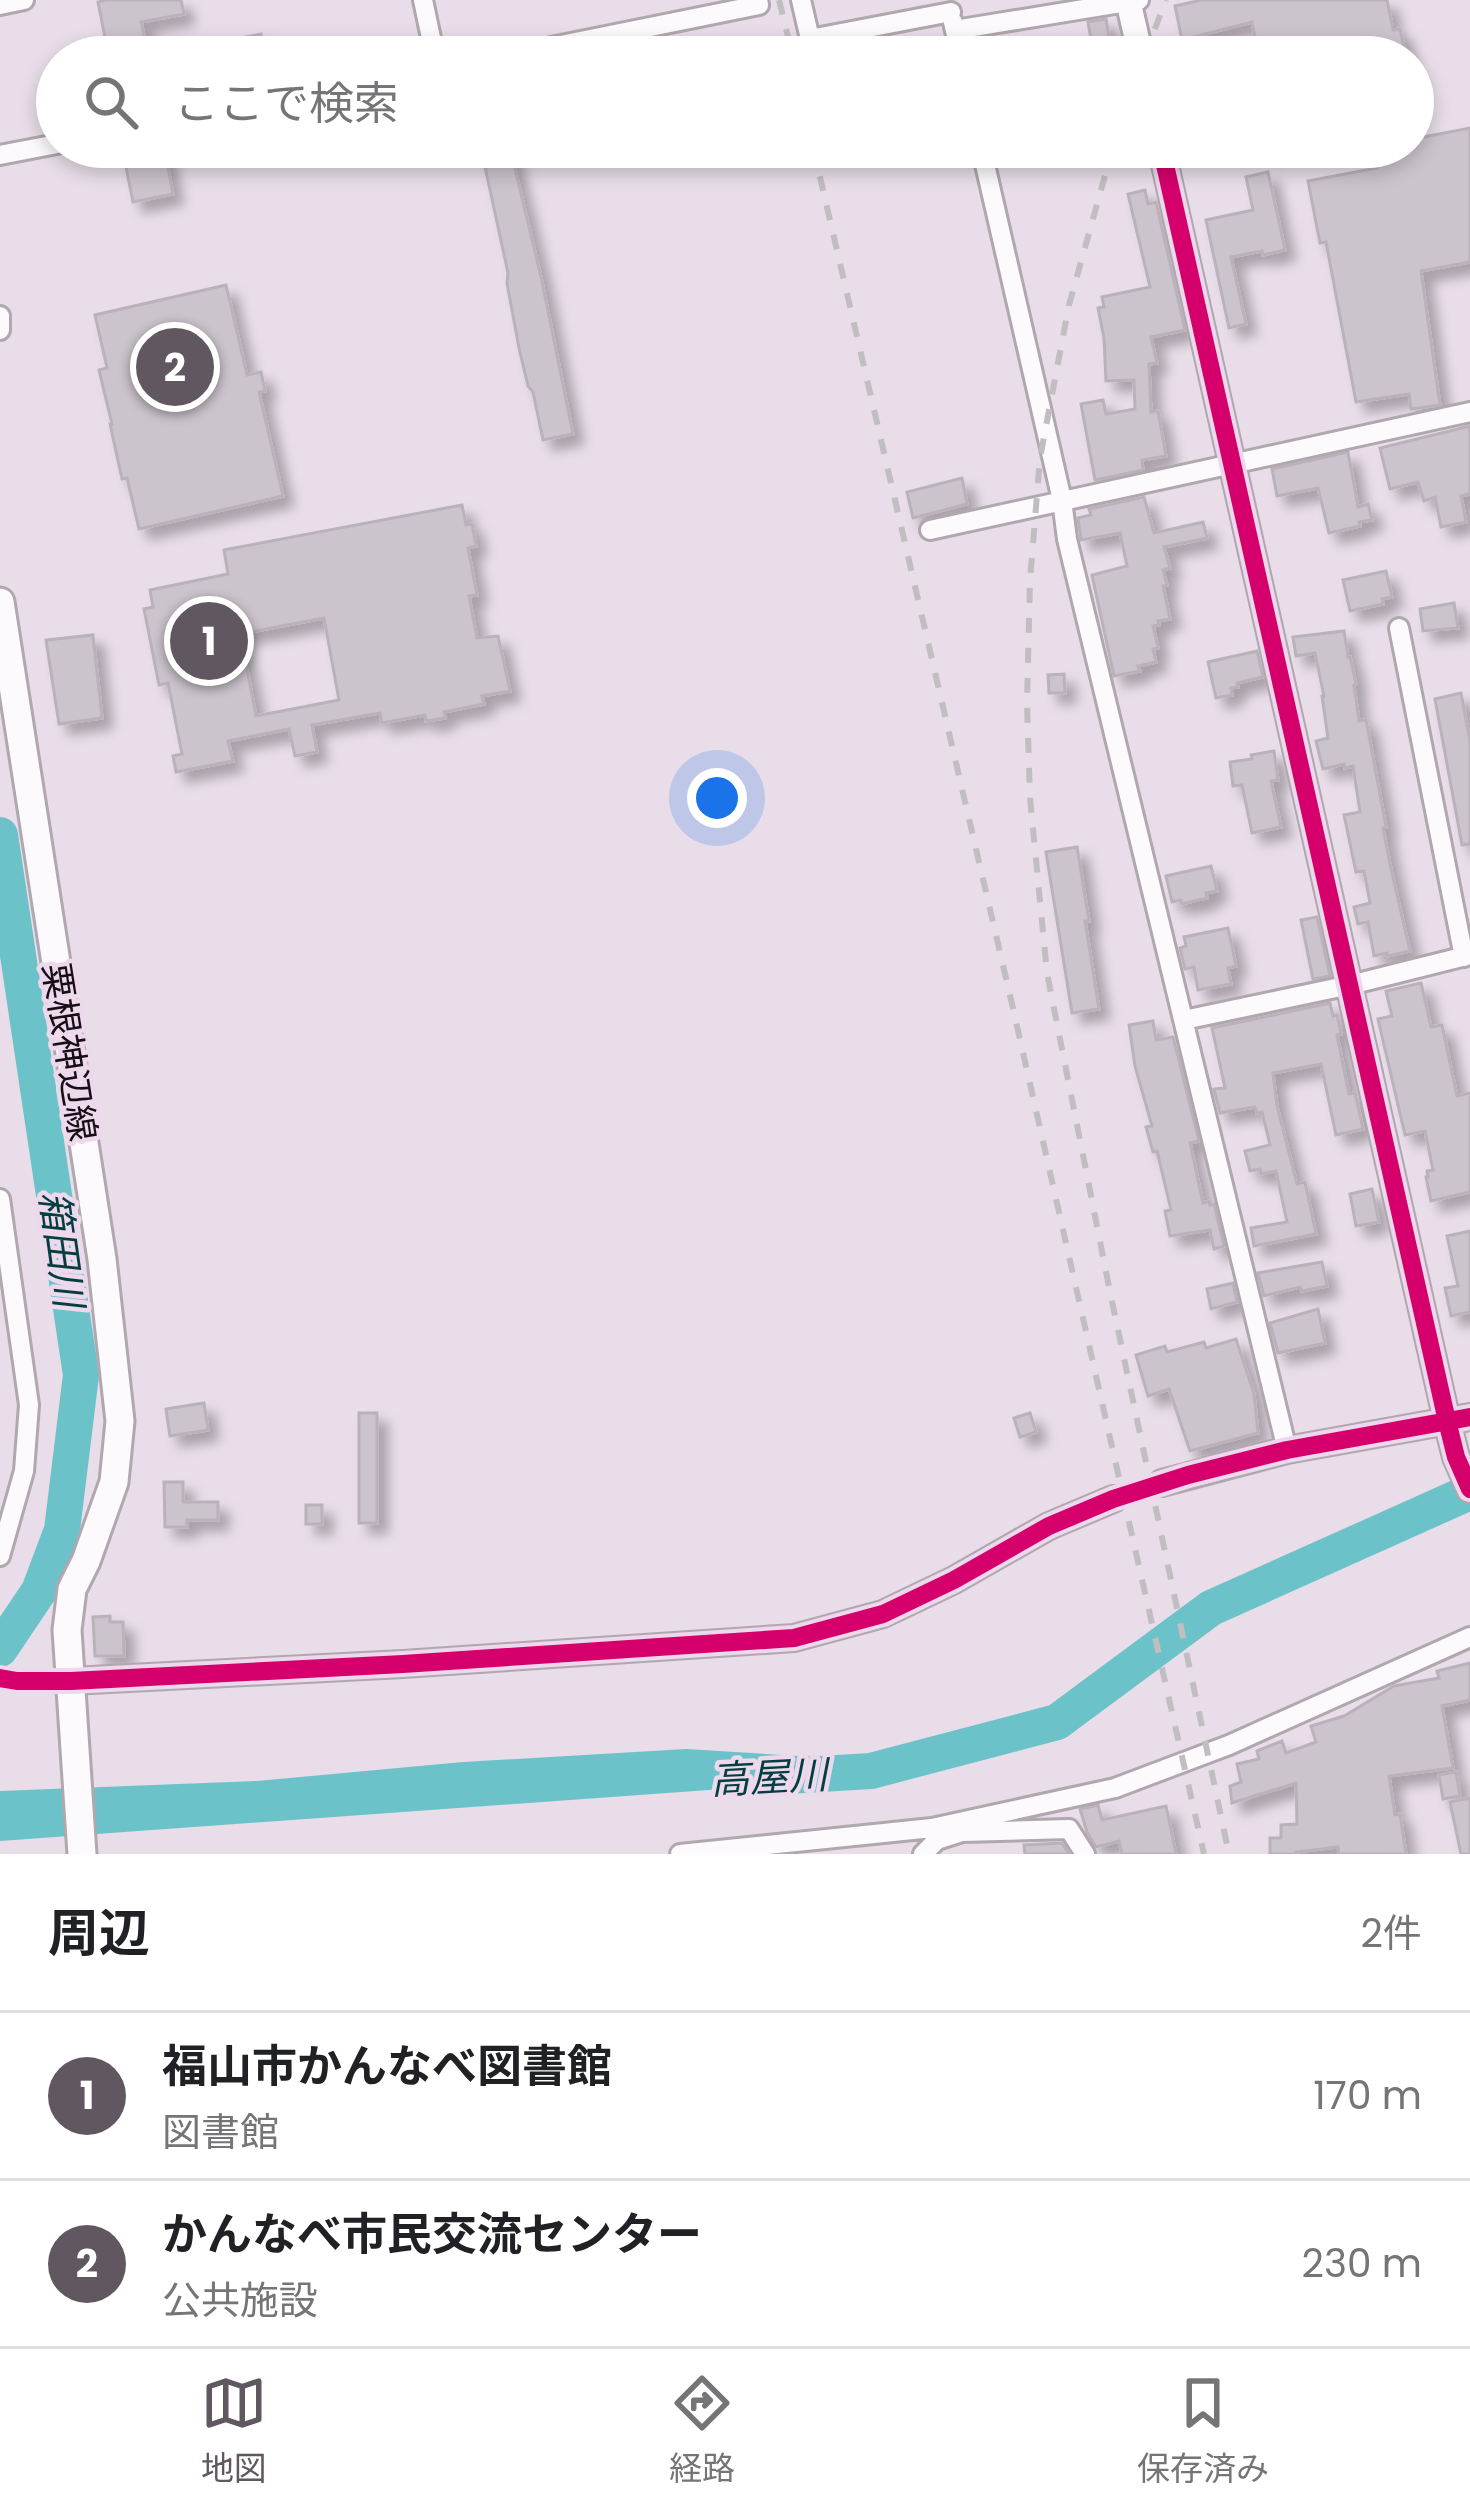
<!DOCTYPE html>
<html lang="ja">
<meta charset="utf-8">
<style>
:root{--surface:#fff;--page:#f2f2f2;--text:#202124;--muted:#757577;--line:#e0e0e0;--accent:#605760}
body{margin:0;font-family:Poppins,"Noto Sans JP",sans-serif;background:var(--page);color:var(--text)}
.you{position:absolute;left:717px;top:798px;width:42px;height:42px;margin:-30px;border:9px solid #fff;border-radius:50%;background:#1a73e8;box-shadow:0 0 0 18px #1a73e833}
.badge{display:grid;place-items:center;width:78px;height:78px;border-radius:50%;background:var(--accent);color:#fff;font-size:39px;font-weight:700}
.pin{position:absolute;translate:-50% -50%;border:6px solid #fff;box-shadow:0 3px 12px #0006}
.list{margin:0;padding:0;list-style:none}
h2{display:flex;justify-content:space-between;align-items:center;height:156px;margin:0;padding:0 48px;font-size:51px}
h2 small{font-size:39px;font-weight:400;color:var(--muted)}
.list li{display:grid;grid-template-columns:78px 1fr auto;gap:36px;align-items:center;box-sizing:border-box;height:168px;padding:0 48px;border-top:3px solid var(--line)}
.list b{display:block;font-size:45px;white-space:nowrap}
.list p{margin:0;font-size:39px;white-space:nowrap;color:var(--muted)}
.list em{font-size:39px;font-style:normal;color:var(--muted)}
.icon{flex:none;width:66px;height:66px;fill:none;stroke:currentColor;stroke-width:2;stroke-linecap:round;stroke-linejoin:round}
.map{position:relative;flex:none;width:1470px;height:1854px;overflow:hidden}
.search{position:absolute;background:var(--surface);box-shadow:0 6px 18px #0003;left:36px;right:36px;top:36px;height:132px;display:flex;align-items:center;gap:30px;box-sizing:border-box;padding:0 42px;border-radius:66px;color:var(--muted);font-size:45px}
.sheet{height:492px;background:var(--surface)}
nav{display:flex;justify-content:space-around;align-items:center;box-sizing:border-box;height:168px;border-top:3px solid var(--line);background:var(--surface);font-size:33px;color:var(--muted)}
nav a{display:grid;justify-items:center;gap:6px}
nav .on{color:var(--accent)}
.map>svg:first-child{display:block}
.water{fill:#6bc3c9}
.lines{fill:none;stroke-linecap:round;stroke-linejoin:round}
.river{stroke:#6bc3c9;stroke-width:36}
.building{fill:#ccc4cd;stroke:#bab2bb;stroke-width:3;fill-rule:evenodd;filter:url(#shadow)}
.tertiary-tunnel{stroke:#c8bec8;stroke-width:24;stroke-dasharray:24 12;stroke-linecap:butt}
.minor-casing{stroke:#b0a7af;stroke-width:24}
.tertiary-casing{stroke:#b0a7af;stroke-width:30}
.secondary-casing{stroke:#b0a7af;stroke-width:33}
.minor{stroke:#fcfafc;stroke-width:18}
.tertiary{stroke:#fcfafc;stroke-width:24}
.secondary{stroke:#fcfafc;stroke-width:27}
.rail{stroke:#c0bec0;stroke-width:6;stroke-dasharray:15 15;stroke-linecap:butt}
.cycleway-casing{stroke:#edd8ec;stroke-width:26}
.cycleway{stroke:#d6006c;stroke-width:18}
.labels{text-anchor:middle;stroke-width:9;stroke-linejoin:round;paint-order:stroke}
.street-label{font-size:36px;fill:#160f16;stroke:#edd8ec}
.water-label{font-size:39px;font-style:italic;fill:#033f41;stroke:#edd8ec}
</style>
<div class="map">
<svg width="1470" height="1854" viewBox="0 0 1470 1854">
<defs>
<filter id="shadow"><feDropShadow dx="10" dy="10" stdDeviation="6" flood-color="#0004"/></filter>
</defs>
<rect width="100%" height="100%" fill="#e8dde8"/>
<path class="water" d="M686,1749L831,1758L834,1781L0,1841V1791L257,1781L463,1762Z"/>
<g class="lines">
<path class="river" d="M0,835L81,1375L62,1530L39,1591L0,1649
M787,1776L871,1771L1057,1722L1211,1608L1470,1492"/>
</g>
<path class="building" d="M106,0H181L184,14L141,22L149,57H109L98,2Z
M1202,0H1387L1393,30L1400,29L1406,57H1259L1252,22L1182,40L1175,6Z
M1106,19L1111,48L1093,51L1088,22Z
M261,34L266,57H230L226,41Z
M1470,128V262L1421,271L1440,405L1411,409L1409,394L1356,402L1326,242L1320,243L1308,181L1377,168L1373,147H1413V139Z
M122,147H164L173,194L133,202Z
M510,148L541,277L573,434L543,440L533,392L528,386L519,348L507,283L508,273L482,153Z
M1268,172L1285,250L1263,255L1262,251L1231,257L1246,324L1229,328L1206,220L1253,210L1246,177Z
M1145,190L1148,204L1156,202L1185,330L1151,337L1157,363L1149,364L1151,412L1158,411L1166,456L1142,460L1143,470L1095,480L1081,404L1103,400L1106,414L1135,409L1134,380L1106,381L1104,338L1098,308L1104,307L1102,297L1150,287L1128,194Z
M226,285L247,375L261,372L265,391L259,392L283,496L139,529L127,478L122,479L110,424H112L99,370L107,368L95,315Z
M1470,426V494L1461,496L1466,522L1441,527L1435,497L1424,501L1418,482L1390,489L1380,448Z
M1348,452L1358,507L1368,504L1372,520L1359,522L1360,526L1329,533L1318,488L1277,496L1272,469Z
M962,478L967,504L913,518L907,492Z
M1144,497L1154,533L1203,522L1207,538L1164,547L1170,568L1163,570L1167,585L1163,586L1170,619L1158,621L1159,625L1153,626L1158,648L1153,649L1156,662L1138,666L1140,671L1114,676L1092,575L1127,566L1120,533L1081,540L1078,518L1091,515L1089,509Z
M462,505L466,525L472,524L476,546L468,548L477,595L469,596L477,638L498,636L510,691L482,696L484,704L444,712L445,718L426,721L425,715L382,723L380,713L312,725L317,752L295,756L289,729L228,741L233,761L176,772L173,756L182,754L168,683L159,685L144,609L153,607L150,590L228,574L224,550ZM324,618L339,700L256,716L240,634Z
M1386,571L1392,597L1382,599L1383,604L1350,611L1343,580Z
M1454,603L1458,628L1423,631L1420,609Z
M1344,631L1348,657H1350L1356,684L1354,685L1359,721L1366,720L1386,827L1383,828L1391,869L1410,951L1388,956L1387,953L1374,956L1368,922L1358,924L1354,907L1370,903L1364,871L1356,872L1344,815L1360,812L1353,766L1345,768L1344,764L1323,769L1316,741L1328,738L1322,696H1324L1315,653L1296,656L1293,637Z
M93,635L102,718L59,724L46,640Z
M1257,651L1263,677L1237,683L1238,687L1231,688L1232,695L1216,698L1208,662Z
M1064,674L1065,693H1049L1048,675Z
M1461,693L1470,741V844L1462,845L1435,699Z
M1274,751L1278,780L1271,781L1281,827L1252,833L1242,785L1233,786L1230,762L1252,759L1251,755Z
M1077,847L1089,921H1085L1099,1009L1072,1013L1046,852Z
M1211,866L1217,891L1206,893L1207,898L1182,904L1181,900L1172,902L1166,876Z
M1317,917L1330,976L1313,979L1301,920Z
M1228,928L1236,966L1228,968L1231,984L1198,990L1194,967L1185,969L1180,948L1186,946L1184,937Z
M1421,983L1431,1027L1442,1025L1457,1096L1470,1093V1192L1431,1201L1426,1177H1428L1427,1171L1433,1170L1425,1131L1405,1135L1378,1019L1392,1016L1386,991Z
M1330,1003L1333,1016L1337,1015L1341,1034L1337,1035L1349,1094L1355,1093L1363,1129L1336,1135L1321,1064L1273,1073L1277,1106L1297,1184L1305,1182L1316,1234L1254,1246L1251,1228L1287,1222L1276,1171L1261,1174L1260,1169L1250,1171L1245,1151L1270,1145L1262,1112L1257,1113L1255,1107L1220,1113L1214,1089L1225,1088L1212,1028Z
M1153,1021L1156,1040L1173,1037L1199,1141L1190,1143L1203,1203L1210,1201V1205L1214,1204L1224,1246L1214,1249L1210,1230L1170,1236L1165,1211L1171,1210L1157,1151L1153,1152L1146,1127L1152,1126L1135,1066L1129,1025Z
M1372,1189L1379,1222L1356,1226L1350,1194Z
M1470,1231V1312L1451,1316L1445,1288L1458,1286L1447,1236Z
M1322,1262L1327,1286L1302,1291L1300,1287L1264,1296L1258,1273Z
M1233,1283L1237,1302L1211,1309L1207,1289Z
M1318,1309L1325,1343L1278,1353L1270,1323Z
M1236,1339L1254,1394L1258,1433L1190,1451L1169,1389L1148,1396L1136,1355L1165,1346L1167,1352L1204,1342L1206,1348Z
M204,1403L208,1430L170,1436L166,1409Z
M359,1413H377V1523H359Z
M1030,1413L1036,1432L1020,1437L1014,1418Z
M164,1482H183V1502H218V1520H187V1527H165Z
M306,1505H322V1524H306Z
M110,1616V1622H123L124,1656H95L93,1617Z
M1470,1663V1700L1442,1706L1453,1768L1389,1776L1395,1815L1400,1814L1406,1854H1339L1338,1847L1296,1852V1854H1270V1838H1281V1825L1297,1824L1296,1783L1232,1803L1230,1786L1241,1782L1237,1764L1259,1759L1257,1751L1282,1741L1286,1753L1316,1742L1311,1726L1344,1716L1394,1686L1439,1678L1437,1671Z
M1456,1772L1460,1796L1443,1799L1439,1775Z
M1470,1798V1854H1461L1450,1802Z
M1098,1805L1102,1820L1166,1806L1176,1854H1122L1119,1841L1096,1847L1087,1832L1080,1809Z
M1062,1843L1069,1854H1025L1024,1845Z"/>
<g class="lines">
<path class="tertiary-tunnel" d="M1113,1499L1162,1483"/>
<defs>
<path id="minor" d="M423,0L435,57
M801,0L810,39L951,12
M0,5L24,0
M953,22L961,57
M955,30L1139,0
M502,57L759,5L758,0
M981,147L1062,500L1067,539L1287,1450
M0,155L57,144
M0,316V330
M930,530L1470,412
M1399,628L1464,957
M1184,1020L1350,985L1470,955
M0,1199L29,1405L24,1471L0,1556
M0,1678L17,1681H71
M680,1854L932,1828L1115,1788L1229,1745L1470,1637
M923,1854L937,1840L962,1832L1069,1829L1085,1854"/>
<path id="tertiary" d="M1128,0L1141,57
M1161,147L1447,1421L1456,1457L1470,1489
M1162,1483L1287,1450L1470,1417
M71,1681L403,1664L794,1638L883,1614L954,1580L1049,1526L1113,1499"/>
<path id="secondary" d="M0,602L102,1259L120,1421L114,1482L86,1561L72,1589L67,1630L82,1854"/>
</defs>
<use href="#minor" class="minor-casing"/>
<use href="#tertiary" class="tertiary-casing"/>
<use href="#secondary" class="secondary-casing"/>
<use href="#minor" class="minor"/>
<use href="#tertiary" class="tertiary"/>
<use href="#secondary" class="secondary"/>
<path class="rail" d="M779,0L793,57
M1144,57L1166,0
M813,147L1012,1004L1204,1854
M1113,147L1069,305L1040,458L1030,580L1027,703L1030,798L1047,973L1110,1292L1229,1854"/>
<defs>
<path id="cycleway" d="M1161,147L1447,1421L1456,1457L1470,1489
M0,1678L17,1681H71L403,1664L794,1638L883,1614L954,1580L1049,1526L1113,1499L1188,1475L1287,1450L1470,1417"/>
</defs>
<use href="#cycleway" class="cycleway-casing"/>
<use href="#cycleway" class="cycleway"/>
</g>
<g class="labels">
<g class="street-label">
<text transform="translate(70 1052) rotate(81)" y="13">粟根神辺線</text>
</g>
<g class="water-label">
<text transform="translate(62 1249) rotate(82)" y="14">箱田川</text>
<text transform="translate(769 1777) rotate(-3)" y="14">高屋川</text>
</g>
</g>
</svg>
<div class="you"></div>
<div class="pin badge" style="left:209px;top:641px">1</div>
<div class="pin badge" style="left:175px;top:367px">2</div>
<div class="search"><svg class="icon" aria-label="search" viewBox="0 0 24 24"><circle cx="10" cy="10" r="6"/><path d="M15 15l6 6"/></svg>ここで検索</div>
</div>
<section class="sheet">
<h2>周辺<small>2件</small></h2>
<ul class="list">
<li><span class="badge">1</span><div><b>福山市かんなべ図書館</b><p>図書館</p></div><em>170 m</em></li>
<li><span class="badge">2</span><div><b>かんなべ市民交流センター</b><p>公共施設</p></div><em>230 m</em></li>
</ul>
</section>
<nav>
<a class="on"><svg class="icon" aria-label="map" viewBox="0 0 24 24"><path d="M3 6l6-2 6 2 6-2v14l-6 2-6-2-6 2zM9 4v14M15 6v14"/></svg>地図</a>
<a><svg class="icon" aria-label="directions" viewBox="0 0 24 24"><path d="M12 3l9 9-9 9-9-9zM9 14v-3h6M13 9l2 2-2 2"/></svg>経路</a>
<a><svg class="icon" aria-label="saved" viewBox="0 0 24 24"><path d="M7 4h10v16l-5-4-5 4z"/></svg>保存済み</a>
</nav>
